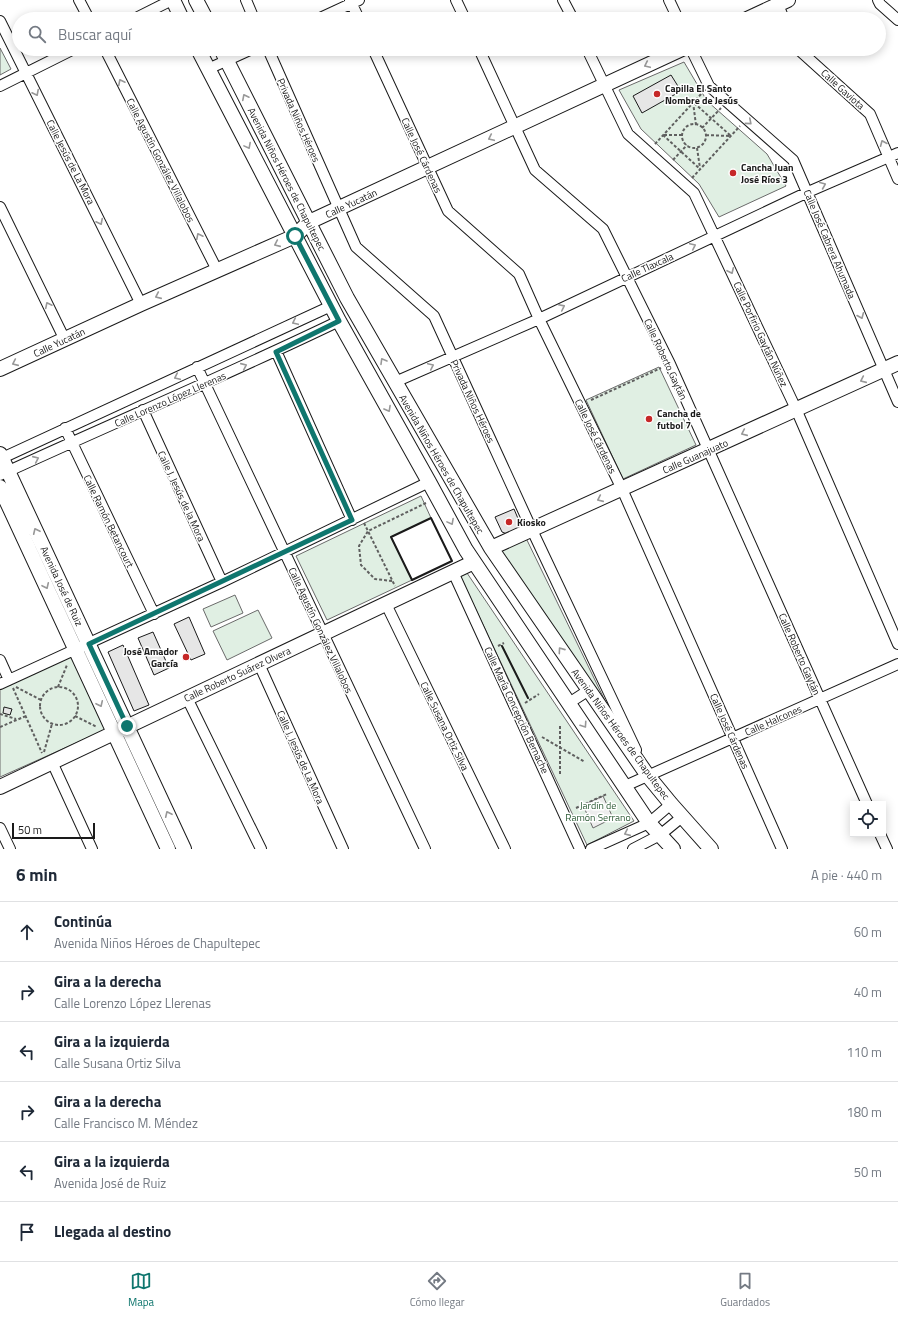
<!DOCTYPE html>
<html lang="es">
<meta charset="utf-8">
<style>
:root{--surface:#fff;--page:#f2f2f3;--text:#1f2937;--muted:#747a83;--line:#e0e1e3;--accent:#0f766e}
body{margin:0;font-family:"Titillium Web",sans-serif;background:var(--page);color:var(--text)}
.controls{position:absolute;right:12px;bottom:12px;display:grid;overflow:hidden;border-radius:0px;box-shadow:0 2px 10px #0003}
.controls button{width:36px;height:36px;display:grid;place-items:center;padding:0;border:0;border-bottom:1px solid var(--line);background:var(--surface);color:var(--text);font:20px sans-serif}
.scale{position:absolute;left:12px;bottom:10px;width:83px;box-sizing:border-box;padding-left:4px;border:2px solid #1a1a1a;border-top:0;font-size:11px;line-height:14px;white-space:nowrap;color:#1a1a1a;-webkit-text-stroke:3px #fff;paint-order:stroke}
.stop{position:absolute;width:12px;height:12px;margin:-9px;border:3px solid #0f766e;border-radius:50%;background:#fff}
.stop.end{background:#0f766e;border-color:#fff;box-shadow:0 1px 4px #0008}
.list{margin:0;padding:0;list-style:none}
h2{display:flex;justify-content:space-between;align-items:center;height:52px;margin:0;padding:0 16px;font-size:17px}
h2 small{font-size:13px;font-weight:400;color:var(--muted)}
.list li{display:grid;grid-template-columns:26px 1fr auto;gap:12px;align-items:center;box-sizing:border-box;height:60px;padding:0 16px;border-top:1px solid var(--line)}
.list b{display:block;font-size:15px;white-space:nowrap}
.list p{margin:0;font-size:13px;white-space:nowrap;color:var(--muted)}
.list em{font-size:13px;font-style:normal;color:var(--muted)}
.icon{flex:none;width:22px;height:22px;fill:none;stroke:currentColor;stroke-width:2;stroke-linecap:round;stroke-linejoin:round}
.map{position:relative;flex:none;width:898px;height:849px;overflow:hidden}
.search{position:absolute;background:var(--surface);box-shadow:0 2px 10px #0003;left:12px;right:12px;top:12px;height:44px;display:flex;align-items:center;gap:10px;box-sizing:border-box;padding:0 14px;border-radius:22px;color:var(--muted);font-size:15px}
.sheet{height:412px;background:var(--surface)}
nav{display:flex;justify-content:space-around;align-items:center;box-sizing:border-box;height:56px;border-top:1px solid var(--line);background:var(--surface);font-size:11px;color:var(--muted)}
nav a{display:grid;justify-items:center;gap:2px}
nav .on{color:var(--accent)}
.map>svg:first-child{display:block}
.green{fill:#e0efe3;stroke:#6a6a6a}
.parking{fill:#ededed;stroke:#6a6a6a}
.building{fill:#e6e6e6;stroke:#1a1a1a}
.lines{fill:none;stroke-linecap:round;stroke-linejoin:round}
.street-casing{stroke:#1a1a1a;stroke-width:12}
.secondary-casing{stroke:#1a1a1a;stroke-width:16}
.path{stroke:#5f5f5f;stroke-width:2;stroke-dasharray:3 2;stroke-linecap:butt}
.street{stroke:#fff;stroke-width:10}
.secondary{stroke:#fff;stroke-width:14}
.wall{stroke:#1a1a1a;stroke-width:2}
.oneway{stroke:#989898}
.route{stroke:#0f766e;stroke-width:5}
.poi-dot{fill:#c62828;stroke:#fff;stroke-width:1.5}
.labels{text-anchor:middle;stroke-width:3;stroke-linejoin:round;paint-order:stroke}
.poi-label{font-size:10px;font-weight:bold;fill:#1a1a1a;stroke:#fff;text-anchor:start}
.street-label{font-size:10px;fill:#1a1a1a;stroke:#fff}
.park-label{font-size:10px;fill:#2b5a34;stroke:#fff}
</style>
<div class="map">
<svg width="898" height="849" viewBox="0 0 898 849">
<rect width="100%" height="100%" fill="#fff"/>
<path class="green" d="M0,48L11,69L0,75Z
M684,62L707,101L767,154L786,186L719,217L699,184L641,129L619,90Z
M659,367L696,445L623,479L586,400Z
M421,496L431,518L391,537L412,580L327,620L296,556Z
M525,536L609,709L498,548Z
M467,573L634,821L587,845L460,576Z
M235,595L243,613L211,627L203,609Z
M258,610L272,638L227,660L213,631Z
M71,656L105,730L0,777V688Z"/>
<path class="parking" d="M603,796L613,818L593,828L583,805Z"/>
<path class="building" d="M671,75L681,91L642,113L633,96Z
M514,509L522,528L507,534L502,532L495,517Z
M189,617L205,654L191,660L174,624Z
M153,632L169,668L154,675L138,638Z
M123,645L149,705L134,711L108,652Z
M4,707L12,709L10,715L3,713Z"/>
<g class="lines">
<defs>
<path id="street" d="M79,0L89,19
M246,0L254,19
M350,0L359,19
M456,0L465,19
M563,0L573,19
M669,0L678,19
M776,0L784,19
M878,0L880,4L898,20
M134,19L172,0
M318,19L359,0
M0,21L141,304
M105,49L217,270
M268,49L356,247L434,316L532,530L636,750
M373,49L448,211L519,274L539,319L622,489L782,849
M479,49L535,170L603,229L670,364L867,804
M587,49L628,134L694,193L796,409L898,644
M691,49L709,86L793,160L898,402
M798,49L870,114L898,179
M208,69L252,49
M0,86L74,49
M0,207L65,340
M276,351L352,520
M197,367L425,849
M395,382L539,319L808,192L898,153
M143,410L222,582
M65,428L154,614
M0,459L331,306
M0,475C113,423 227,375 339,321
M453,572L580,849
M386,604L505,849
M0,660L9,680
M259,664L343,849
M0,684L222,582L429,482
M187,698L261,849
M569,703L589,690
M52,762L92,849
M625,786L898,664
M0,828L10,849
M880,834L887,849
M591,849L649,823L671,804
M633,849L660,835L682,817"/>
<path id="secondary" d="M173,0L182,19
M196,0L206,19
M747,19L788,0
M198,49L339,321L429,482L466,550L649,823L673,849
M221,49L347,298L491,548L648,776L671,804L711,849
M0,369L141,304L295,236L309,222L682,49
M0,454L184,849
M0,487L168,849
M491,548L898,363
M0,787L474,562"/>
</defs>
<use href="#street" class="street-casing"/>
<use href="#secondary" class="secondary-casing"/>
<path class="path" d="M682 136a12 12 0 1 1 24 0a12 12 0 1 1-24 0Z
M696,125L693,102L731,136
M702,128L721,108
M663,135L700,169
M664,135H683
M706,135L729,136
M655,144L702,93
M697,148L700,168
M673,160L687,145
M692,178L740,126
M591,400L661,368
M364,523L395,586
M392,581L375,579L361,565L359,546L368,531L426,503
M498,646L504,643
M16,687L41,700
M58,687L67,665
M40 706a19 19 0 1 1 38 0a19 19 0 1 1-38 0Z
M13,688L42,753
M525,703L539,694
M0,714L16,719
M75,716L97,727
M0,727L26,716
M542,737L585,762
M44,752L52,724
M560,774V726
M576,808L607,794"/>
<use href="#street" class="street"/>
<use href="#secondary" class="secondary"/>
<path class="wall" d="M431,518L452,561L412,580L391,537Z
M502,646L528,698"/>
</g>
<defs><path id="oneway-chevron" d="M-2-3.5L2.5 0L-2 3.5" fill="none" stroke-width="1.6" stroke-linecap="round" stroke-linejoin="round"/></defs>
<g class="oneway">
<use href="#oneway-chevron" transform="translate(647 65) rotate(155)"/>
<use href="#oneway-chevron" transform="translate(121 82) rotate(-117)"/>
<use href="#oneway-chevron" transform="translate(36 93) rotate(63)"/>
<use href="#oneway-chevron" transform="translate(245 97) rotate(-117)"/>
<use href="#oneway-chevron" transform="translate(749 122) rotate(41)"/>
<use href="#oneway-chevron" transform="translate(491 138) rotate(155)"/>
<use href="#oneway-chevron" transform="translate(883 143) rotate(-113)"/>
<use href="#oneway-chevron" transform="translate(248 146) rotate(62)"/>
<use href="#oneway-chevron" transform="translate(823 185) rotate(-23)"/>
<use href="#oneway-chevron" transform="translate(100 222) rotate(63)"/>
<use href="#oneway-chevron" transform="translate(199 236) rotate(-117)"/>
<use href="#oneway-chevron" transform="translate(277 244) rotate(156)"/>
<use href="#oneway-chevron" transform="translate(693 246) rotate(-25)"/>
<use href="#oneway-chevron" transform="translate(731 271) rotate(65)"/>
<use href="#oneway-chevron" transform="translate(158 296) rotate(156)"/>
<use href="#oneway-chevron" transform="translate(48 305) rotate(-116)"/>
<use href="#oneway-chevron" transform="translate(562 307) rotate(-26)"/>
<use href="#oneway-chevron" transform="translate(861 316) rotate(67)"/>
<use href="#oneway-chevron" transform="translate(295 322) rotate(155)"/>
<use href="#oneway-chevron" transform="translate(383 361) rotate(-120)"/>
<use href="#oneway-chevron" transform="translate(15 363) rotate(156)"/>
<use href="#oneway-chevron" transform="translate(244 366) rotate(-24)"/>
<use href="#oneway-chevron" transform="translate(431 366) rotate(-25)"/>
<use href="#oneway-chevron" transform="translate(177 377) rotate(155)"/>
<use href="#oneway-chevron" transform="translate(863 380) rotate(156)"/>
<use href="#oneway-chevron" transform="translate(388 409) rotate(61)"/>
<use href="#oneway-chevron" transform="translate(744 433) rotate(156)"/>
<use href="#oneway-chevron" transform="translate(36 459) rotate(-24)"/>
<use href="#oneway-chevron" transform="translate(600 499) rotate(156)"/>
<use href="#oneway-chevron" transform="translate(451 522) rotate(62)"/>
<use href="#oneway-chevron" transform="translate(36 531) rotate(-115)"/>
<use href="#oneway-chevron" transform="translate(46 586) rotate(65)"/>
<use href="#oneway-chevron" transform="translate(561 650) rotate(-125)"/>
<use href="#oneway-chevron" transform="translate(100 704) rotate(65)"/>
<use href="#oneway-chevron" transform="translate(584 725) rotate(56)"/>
<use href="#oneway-chevron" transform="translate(168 814) rotate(-115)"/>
<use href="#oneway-chevron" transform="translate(627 833) rotate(156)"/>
</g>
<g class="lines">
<path class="route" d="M127,726L89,644L352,520L276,352L339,321L295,236"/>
</g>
<g class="poi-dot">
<circle cx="657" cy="94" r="4"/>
<circle cx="733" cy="173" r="4"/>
<circle cx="649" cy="419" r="4"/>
<circle cx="509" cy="522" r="4"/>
<circle cx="186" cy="657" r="4"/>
</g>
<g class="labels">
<g class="poi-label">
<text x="665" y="92">Capilla El Santo<tspan x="665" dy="12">Nombre de Jesús</tspan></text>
<text x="741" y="171">Cancha Juan<tspan x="741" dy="12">José Ríos 3</tspan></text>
<text x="657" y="417">Cancha de<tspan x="657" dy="12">futbol 7</tspan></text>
<text x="517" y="526">Kiosko</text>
<text x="178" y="655" text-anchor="end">José Amador<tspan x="178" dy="12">García</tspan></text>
</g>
<g class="street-label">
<text transform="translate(843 89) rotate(42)" y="4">Calle Gaviota</text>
<text transform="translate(299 120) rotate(66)" y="4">Privada Niños Héroes</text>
<text transform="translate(422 155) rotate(65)" y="4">Calle José Cárdenas</text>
<text transform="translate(161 160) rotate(63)" y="4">Calle Agustín González Villalobos</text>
<text transform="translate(71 162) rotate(63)" y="4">Calle Jesús de La Mora</text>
<text transform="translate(287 179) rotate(63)" y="4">Avenida Niños Héroes de Chapultepec</text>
<text transform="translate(351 203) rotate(-25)" y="4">Calle Yucatán</text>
<text transform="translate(830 244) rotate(67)" y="4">Calle José Cabrera Ahumada</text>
<text transform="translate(647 267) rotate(-25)" y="4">Calle Tlaxcala</text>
<text transform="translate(761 334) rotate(65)" y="4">Calle Porfirio Gaytán Núñez</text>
<text transform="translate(59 342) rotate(-25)" y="4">Calle Yucatán</text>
<text transform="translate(666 359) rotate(65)" y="4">Calle Roberto Gaytán</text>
<text transform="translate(170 399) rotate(-24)" y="4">Calle Lorenzo López Llerenas</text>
<text transform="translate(473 401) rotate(65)" y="4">Privada Niños Héroes</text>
<text transform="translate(596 436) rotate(64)" y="4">Calle José Cárdenas</text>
<text transform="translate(695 456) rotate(-24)" y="4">Calle Guanajuato</text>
<text transform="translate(442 464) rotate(60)" y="4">Avenida Niños Héroes de Chapultepec</text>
<text transform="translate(182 496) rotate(65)" y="4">Calle J. Jesús de la Mora</text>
<text transform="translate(109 521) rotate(64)" y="4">Calle Ramón Betancourt</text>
<text transform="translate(62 586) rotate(65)" y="4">Avenida José de Ruiz</text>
<text transform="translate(321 630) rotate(65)" y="4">Calle Agustín González Villalobos</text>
<text transform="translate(800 654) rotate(66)" y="4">Calle Roberto Gaytán</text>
<text transform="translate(237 674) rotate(-25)" y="4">Calle Roberto Suárez Olvera</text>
<text transform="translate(517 710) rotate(65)" y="4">Calle María Concepción Bernache</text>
<text transform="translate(773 720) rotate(-24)" y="4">Calle Halcones</text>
<text transform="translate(445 726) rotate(64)" y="4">Calle Susana Ortiz Silva</text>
<text transform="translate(730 731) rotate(66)" y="4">Calle José Cárdenas</text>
<text transform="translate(621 734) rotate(54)" y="4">Avenida Niños Héroes de Chapultepec</text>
<text transform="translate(301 757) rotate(66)" y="4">Calle J. Jesús de La Mora</text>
</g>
<g class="park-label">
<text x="598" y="809">Jardín de<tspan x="598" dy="12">Ramón Serrano</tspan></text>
</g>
</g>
</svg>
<div class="controls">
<button><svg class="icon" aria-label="locate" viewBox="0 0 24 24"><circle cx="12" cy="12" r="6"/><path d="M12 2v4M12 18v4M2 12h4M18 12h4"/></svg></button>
</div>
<div class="scale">50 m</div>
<div class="stop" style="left:295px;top:236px"></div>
<div class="stop end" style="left:127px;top:726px"></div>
<div class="search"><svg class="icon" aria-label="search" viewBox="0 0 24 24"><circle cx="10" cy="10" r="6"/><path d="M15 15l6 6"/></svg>Buscar aquí</div>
</div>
<section class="sheet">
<h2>6 min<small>A pie · 440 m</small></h2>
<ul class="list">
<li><svg class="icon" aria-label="ahead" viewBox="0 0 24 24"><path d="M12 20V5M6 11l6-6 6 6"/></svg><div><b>Continúa</b><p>Avenida Niños Héroes de Chapultepec</p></div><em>60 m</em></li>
<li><svg class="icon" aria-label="right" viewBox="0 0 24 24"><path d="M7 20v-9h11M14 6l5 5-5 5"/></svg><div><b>Gira a la derecha</b><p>Calle Lorenzo López Llerenas</p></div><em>40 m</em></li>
<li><svg class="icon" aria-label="left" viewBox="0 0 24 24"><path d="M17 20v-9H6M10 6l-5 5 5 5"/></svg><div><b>Gira a la izquierda</b><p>Calle Susana Ortiz Silva</p></div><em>110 m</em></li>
<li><svg class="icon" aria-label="right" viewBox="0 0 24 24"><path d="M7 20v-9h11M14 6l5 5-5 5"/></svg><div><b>Gira a la derecha</b><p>Calle Francisco M. Méndez</p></div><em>180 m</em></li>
<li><svg class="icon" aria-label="left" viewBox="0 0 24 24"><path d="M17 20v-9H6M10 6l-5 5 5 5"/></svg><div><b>Gira a la izquierda</b><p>Avenida José de Ruiz</p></div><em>50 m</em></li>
<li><svg class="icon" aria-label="arrive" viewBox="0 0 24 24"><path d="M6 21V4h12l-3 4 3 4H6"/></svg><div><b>Llegada al destino</b></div></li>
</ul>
</section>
<nav>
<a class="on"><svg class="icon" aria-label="map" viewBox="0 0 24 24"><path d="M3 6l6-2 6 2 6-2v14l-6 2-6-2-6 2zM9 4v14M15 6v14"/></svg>Mapa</a>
<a><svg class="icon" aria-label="directions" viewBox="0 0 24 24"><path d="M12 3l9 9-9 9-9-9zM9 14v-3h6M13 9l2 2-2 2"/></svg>Cómo llegar</a>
<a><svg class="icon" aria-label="saved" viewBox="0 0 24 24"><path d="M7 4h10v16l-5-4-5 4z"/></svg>Guardados</a>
</nav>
